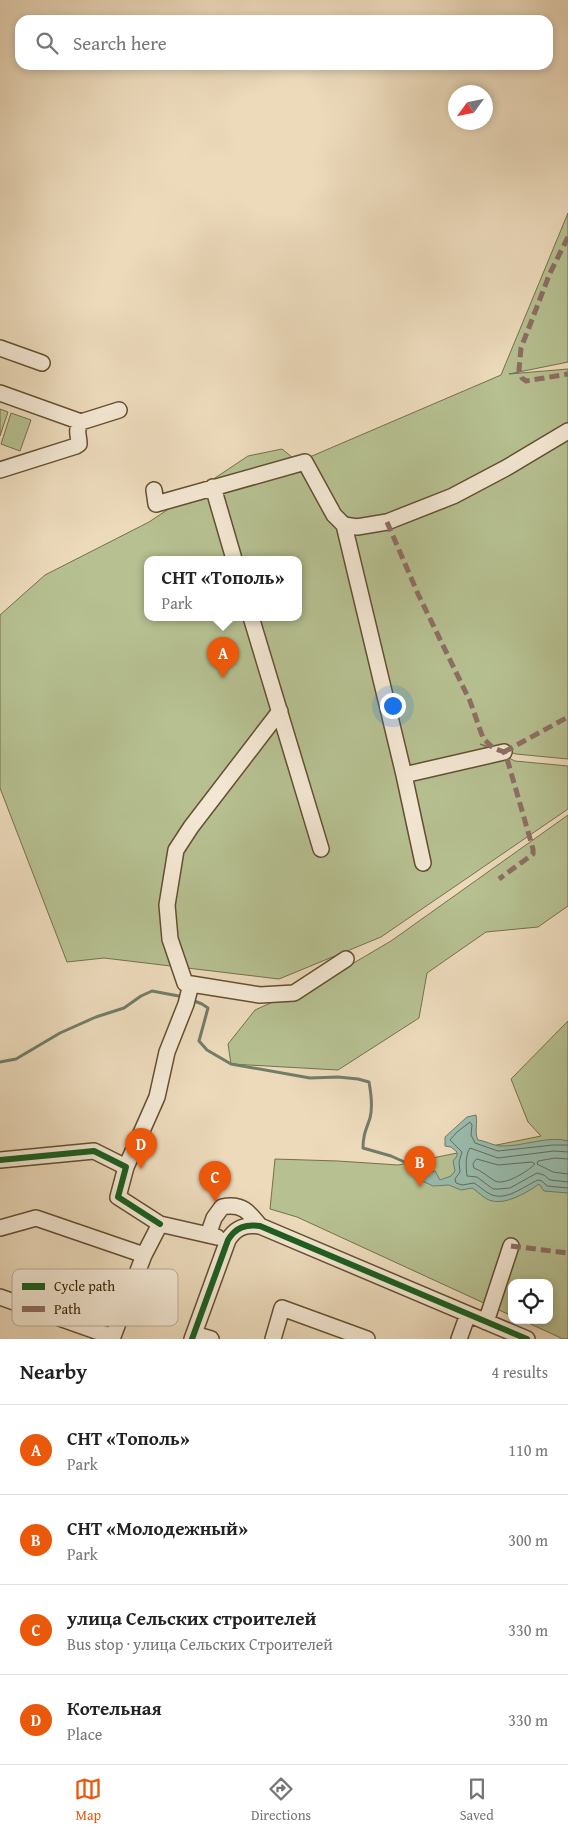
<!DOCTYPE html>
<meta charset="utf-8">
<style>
:root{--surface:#fff;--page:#f2f2f2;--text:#222;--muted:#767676;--line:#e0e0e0;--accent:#ea580c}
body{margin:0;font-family:"Gentium Book Plus",serif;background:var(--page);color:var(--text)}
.controls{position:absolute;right:15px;bottom:15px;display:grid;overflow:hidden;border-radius:10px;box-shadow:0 2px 8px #0003}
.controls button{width:45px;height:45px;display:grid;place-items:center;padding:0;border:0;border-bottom:1px solid var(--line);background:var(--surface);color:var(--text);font:25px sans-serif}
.compass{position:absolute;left:448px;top:85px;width:45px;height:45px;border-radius:50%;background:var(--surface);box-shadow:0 2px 8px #0003;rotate:237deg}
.you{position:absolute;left:392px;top:705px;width:18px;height:18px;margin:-12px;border:4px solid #fff;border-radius:50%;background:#1a73e8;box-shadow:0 0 0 8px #1a73e833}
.badge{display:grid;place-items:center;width:32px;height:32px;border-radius:50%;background:var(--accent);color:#fff;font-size:16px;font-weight:700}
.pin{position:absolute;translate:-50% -41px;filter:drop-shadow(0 1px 2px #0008)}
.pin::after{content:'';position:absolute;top:26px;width:18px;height:15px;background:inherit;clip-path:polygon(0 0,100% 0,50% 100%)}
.popup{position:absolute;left:144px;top:556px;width:158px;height:65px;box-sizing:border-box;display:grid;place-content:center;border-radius:10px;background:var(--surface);filter:drop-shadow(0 1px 4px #0005);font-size:16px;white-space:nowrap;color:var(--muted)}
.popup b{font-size:19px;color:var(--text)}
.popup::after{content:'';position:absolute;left:50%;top:100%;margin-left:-10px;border:10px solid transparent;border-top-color:var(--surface)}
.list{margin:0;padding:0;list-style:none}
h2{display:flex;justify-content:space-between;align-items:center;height:65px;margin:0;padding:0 20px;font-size:21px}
h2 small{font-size:16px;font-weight:400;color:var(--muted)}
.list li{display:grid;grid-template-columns:32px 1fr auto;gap:15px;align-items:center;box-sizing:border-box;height:90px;padding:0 20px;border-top:1px solid var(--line)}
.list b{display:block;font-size:19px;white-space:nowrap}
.list p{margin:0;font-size:16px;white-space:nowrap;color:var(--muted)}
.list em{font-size:16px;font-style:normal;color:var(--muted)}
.icon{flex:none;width:28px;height:28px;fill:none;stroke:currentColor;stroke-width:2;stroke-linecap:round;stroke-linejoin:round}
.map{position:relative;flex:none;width:568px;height:1339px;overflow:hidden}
.search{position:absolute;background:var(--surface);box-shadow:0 2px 8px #0003;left:15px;right:15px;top:15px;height:55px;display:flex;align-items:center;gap:12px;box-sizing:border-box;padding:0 18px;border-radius:15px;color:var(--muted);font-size:19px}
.sheet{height:425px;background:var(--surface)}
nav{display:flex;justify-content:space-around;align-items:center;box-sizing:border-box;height:70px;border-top:1px solid var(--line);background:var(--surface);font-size:14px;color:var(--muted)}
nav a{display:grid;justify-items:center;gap:2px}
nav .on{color:var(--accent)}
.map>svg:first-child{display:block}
.green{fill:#b6c091;stroke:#767049;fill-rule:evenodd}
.water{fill:#99bbad;stroke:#717d68}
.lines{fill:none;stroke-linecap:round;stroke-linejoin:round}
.shore{stroke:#686e57;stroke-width:1}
.stream{stroke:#717d68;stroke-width:3}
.minor-casing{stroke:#644f30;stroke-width:18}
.minor{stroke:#f3e7d3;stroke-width:15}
.quiet{stroke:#8d6e63;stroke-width:5;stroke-dasharray:10 5;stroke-linecap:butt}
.cycleway-casing{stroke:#f3e7d3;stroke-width:9}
.cycleway{stroke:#1b5e20;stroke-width:6}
.key{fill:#f3e7d3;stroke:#baac94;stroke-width:1}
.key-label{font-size:14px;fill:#362101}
</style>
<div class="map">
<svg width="568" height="1339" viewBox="0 0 568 1339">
<rect width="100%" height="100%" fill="#ecdabb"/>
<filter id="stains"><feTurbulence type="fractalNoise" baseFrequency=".004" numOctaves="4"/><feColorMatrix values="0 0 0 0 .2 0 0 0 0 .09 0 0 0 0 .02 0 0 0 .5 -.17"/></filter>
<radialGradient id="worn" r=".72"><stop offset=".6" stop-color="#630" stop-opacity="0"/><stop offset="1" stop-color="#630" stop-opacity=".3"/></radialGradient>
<path class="green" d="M568,213V362L509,374L568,369V759L516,754L480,744L515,761L568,766V809L381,937L279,979L104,958L67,962L0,788V615L45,575L149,522L248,456L282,449L298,462L501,375ZM148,559H298V617H148Z
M0,409L8,412L0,436Z
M11,413L31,420L20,451L1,444Z
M568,815V906L538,927L486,932L427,973L419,1018L338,1070L231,1064L228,1044L255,1010L335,974L391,941Z
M568,1021V1339H563L522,1320H549V1283H512V1316L297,1217L270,1209L275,1159L338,1161L398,1165L541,1136L528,1122L511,1079Z"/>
<path class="water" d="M476,1115C478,1124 474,1132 478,1140C486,1141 494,1146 501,1146C521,1147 550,1135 568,1141V1193L544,1191L539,1184C526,1193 505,1206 489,1200C484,1198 477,1191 472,1188L461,1190L449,1185L433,1186L416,1178L409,1171V1164L415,1160H424L425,1165L424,1170L426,1174L435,1171L440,1180L451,1176L455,1171L453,1161L457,1156V1152L451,1147L445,1146V1137L467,1117Z"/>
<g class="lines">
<path class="shore" d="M568,1145H553L498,1151L475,1143L471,1135L472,1125L470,1122L457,1132L450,1140L462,1152L459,1162L460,1172L455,1179L456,1183L462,1185L474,1183C479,1186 484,1191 490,1194C506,1202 524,1186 538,1180L542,1181L547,1186L568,1188
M568,1152L554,1151L498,1158L470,1148C465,1155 466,1168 467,1176L477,1177L493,1189H499L510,1188L537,1173L544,1175L550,1180L568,1182
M477,1159L498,1165L532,1162L535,1164C528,1171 505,1186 495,1181C488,1177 482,1171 474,1168L473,1164Z
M568,1159L555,1158L538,1161L537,1164L553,1172L568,1174"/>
<path class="stream" d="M192,1000L202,1004L208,1008L199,1041L207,1050L231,1064L310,1078L338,1077L358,1079L369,1082C371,1093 373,1107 370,1118C366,1130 363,1135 363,1148L391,1156L409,1164
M0,1062L16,1059L60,1033L96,1017L124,1008L141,996L152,991L184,997"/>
<defs>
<path id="minor" d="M0,348L42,363
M0,393L81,422L119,410
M0,470L76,446L79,444C79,434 75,432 81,422
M213,487L234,559
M154,490L156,504L305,462L334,515L344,525L357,527L387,522L453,496L506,468L568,431
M344,525L404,775L423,863
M251,617L321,849
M280,711L191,827L176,850L167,905L170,939L185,983L260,995L294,993L346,959
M404,775L504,752
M0,1160L94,1151L126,1167L118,1197L160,1224
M126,1167L157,1097L167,1052L186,1004L191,984
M0,1228L36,1218L144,1255L112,1339
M208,1235L214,1218L222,1207C242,1203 249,1212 260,1226L527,1339
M144,1255L160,1224L217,1237
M0,1297L113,1337
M486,1322L511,1246
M194,1334L211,1339
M192,1339L228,1240C236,1227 246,1224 260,1226
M273,1339L282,1308L367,1339
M459,1339L468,1314"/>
</defs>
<use href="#minor" class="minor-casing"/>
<use href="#minor" class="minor"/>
<path class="quiet" d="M568,237L550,273L521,348L519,370L522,378L526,381L568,374
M387,522L418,594L470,701L483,738L493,748L504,752L508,762L533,849V854L499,879
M504,752L568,717
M511,1246L568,1253"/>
<defs>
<path id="cycleway" d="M0,1160L94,1151L126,1167L118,1197L160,1224
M192,1339L228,1240C236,1227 246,1224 260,1226L527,1339"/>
</defs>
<use href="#cycleway" class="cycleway-casing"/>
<use href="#cycleway" class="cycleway"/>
</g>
<rect x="12" y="1269" width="166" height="57" rx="8" class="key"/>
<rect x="22" y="1283" width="23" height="7" fill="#1b5e20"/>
<rect x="22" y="1306" width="23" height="6" fill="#8d6e63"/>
<g class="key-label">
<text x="54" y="1291">Cycle path</text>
<text x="54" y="1314">Path</text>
</g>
<rect width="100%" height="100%" filter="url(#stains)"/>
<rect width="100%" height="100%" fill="url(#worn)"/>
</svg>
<div class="controls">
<button><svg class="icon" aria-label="locate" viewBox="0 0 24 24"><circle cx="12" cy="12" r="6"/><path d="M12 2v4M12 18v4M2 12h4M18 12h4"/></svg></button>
</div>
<svg class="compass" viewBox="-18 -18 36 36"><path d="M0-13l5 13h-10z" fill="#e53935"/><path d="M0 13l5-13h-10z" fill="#767676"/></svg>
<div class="you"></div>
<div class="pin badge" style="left:223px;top:678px">A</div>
<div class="popup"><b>СНТ «Тополь»</b>Park</div>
<div class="pin badge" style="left:420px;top:1187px">B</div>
<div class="pin badge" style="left:215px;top:1202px">C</div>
<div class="pin badge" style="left:141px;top:1169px">D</div>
<div class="search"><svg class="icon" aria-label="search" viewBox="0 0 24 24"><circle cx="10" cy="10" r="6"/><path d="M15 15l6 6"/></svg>Search here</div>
</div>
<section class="sheet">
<h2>Nearby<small>4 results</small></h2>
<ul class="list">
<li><span class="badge">A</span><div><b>СНТ «Тополь»</b><p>Park</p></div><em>110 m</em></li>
<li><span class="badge">B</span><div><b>СНТ «Молодежный»</b><p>Park</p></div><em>300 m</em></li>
<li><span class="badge">C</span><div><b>улица Сельских строителей</b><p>Bus stop · улица Сельских Строителей</p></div><em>330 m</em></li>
<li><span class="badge">D</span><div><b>Котельная</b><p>Place</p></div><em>330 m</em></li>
</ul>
</section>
<nav>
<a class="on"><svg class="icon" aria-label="map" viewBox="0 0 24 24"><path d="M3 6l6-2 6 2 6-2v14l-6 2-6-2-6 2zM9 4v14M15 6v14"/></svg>Map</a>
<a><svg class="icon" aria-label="directions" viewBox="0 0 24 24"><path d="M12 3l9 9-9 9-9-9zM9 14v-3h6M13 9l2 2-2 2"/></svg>Directions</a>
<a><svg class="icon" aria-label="saved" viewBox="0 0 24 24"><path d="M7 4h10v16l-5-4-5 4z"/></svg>Saved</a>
</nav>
